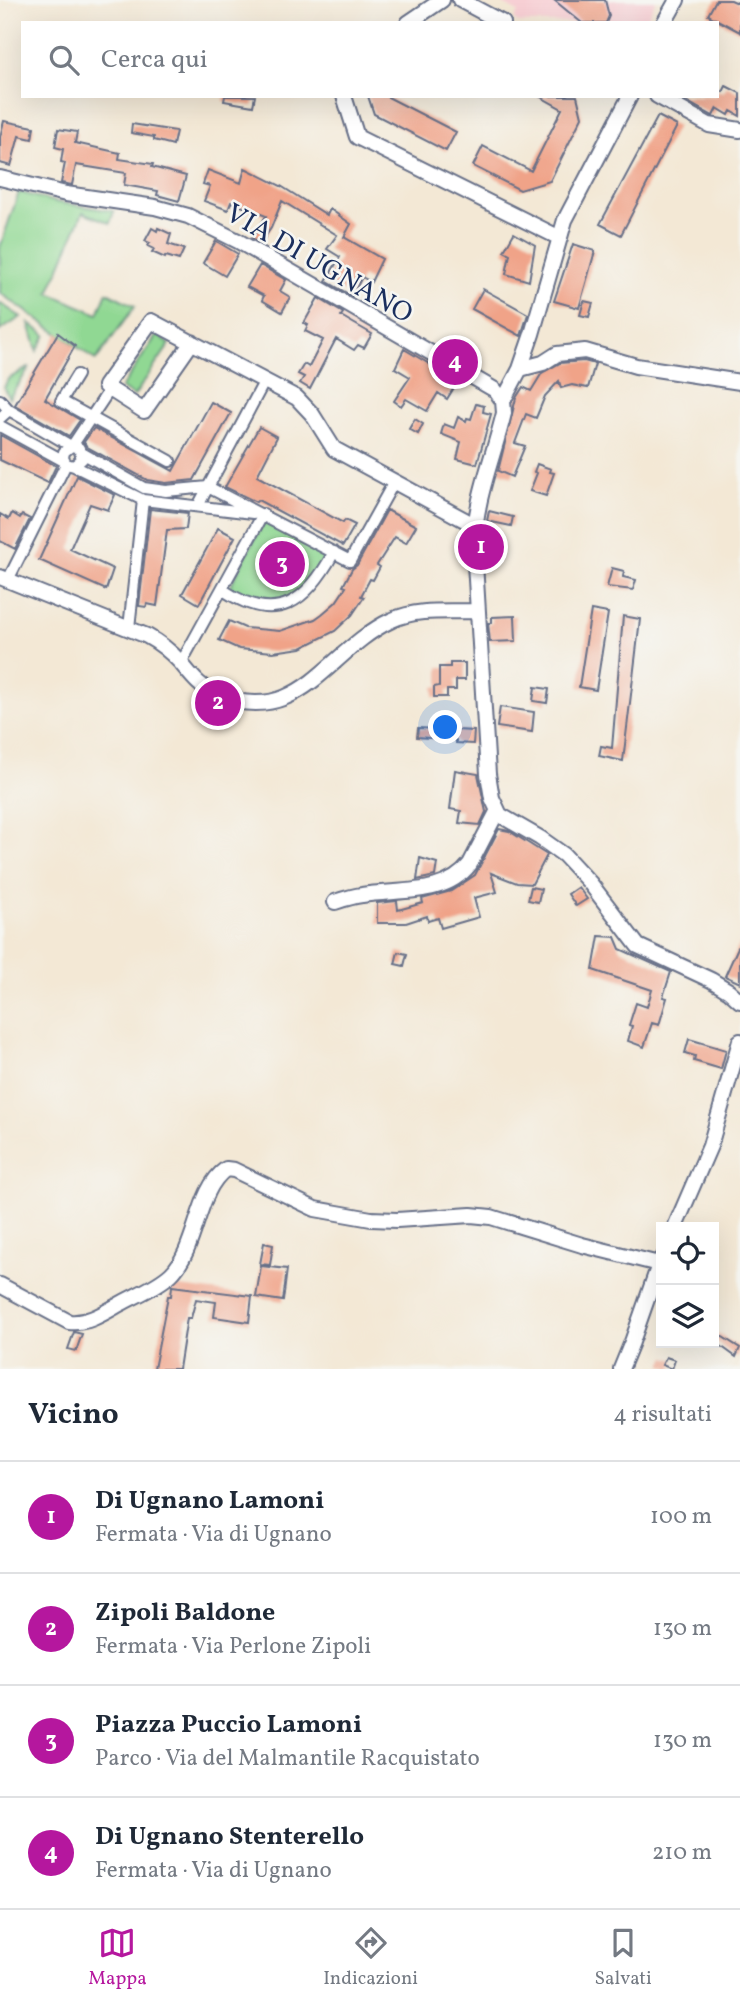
<!DOCTYPE html>
<html lang="it">
<meta charset="utf-8">
<style>
:root{--surface:#fff;--page:#f6f6f7;--text:#1f2937;--muted:#747a83;--line:#e0e1e3;--accent:#b5179e}
body{margin:0;font-family:Vollkorn,serif;background:var(--page);color:var(--text)}
.controls{position:absolute;right:21px;bottom:21px;display:grid;overflow:hidden;border-radius:0px;box-shadow:0 7px 28px #0002}
.controls button{width:63px;height:63px;display:grid;place-items:center;padding:0;border:0;border-bottom:2px solid var(--line);background:var(--surface);color:var(--text);font:35px sans-serif}
.you{position:absolute;left:446px;top:728px;width:24px;height:24px;margin:-18px;border:5px solid #fff;border-radius:50%;background:#1a73e8;box-shadow:0 0 0 10px #1a73e833}
.badge{display:grid;place-items:center;width:46px;height:46px;border-radius:50%;background:var(--accent);color:#fff;font-size:23px;font-weight:700}
.pin{position:absolute;translate:-50% -50%;border:4px solid #fff;box-shadow:0 2px 7px #0006}
.list{margin:0;padding:0;list-style:none}
h2{display:flex;justify-content:space-between;align-items:center;height:91px;margin:0;padding:0 28px;font-size:30px}
h2 small{font-size:23px;font-weight:400;color:var(--muted)}
.list li{display:grid;grid-template-columns:46px 1fr auto;gap:21px;align-items:center;box-sizing:border-box;height:112px;padding:0 28px;border-top:2px solid var(--line)}
.list b{display:block;font-size:26px;white-space:nowrap}
.list p{margin:0;font-size:23px;white-space:nowrap;color:var(--muted)}
.list em{font-size:23px;font-style:normal;color:var(--muted)}
.icon{flex:none;width:38px;height:38px;fill:none;stroke:currentColor;stroke-width:2;stroke-linecap:round;stroke-linejoin:round}
.map{position:relative;flex:none;width:740px;height:1369px;overflow:hidden}
.search{position:absolute;background:var(--surface);box-shadow:0 7px 28px #0002;left:21px;right:21px;top:21px;height:77px;display:flex;align-items:center;gap:18px;box-sizing:border-box;padding:0 24px;border-radius:0px;color:var(--muted);font-size:26px}
.sheet{height:539px;background:var(--surface)}
nav{display:flex;justify-content:space-around;align-items:center;box-sizing:border-box;height:98px;border-top:2px solid var(--line);background:var(--surface);font-size:19px;color:var(--muted)}
nav a{display:grid;justify-items:center;gap:4px}
nav .on{color:var(--accent)}
.map>svg:first-child{display:block}
.built{fill:#f7cfd4}
.green{fill:#90d893;stroke:#568478;stroke-width:2}
.building{fill:#f0a388}
.lines{fill:none;stroke-linecap:round;stroke-linejoin:round}
.pedestrian-casing{stroke:#677088;stroke-width:14}
.minor-casing{stroke:#677088;stroke-width:18}
.pedestrian{stroke:#fff;stroke-width:10}
.minor{stroke:#fff;stroke-width:14}
.labels{text-anchor:middle;stroke-width:5;stroke-linejoin:round;paint-order:stroke}
.street-label{font-size:28px;fill:#1b2f5e;stroke:#f6f6f2}
</style>
<div class="map">
<svg width="740" height="1369" viewBox="0 0 740 1369">
<rect width="100%" height="100%" fill="#f6f6f2"/>
<filter id="ink" filterUnits="userSpaceOnUse"><feTurbulence type="fractalNoise" baseFrequency=".0143" numOctaves="2"/><feDisplacementMap in="SourceGraphic" scale="14" xChannelSelector="R" yChannelSelector="G"/><feConvolveMatrix kernelMatrix="1 2 1 2 8 2 1 2 1" color-interpolation-filters="sRGB"/></filter>
<filter id="wash" filterUnits="userSpaceOnUse"><feTurbulence type="fractalNoise" baseFrequency=".00686" numOctaves="4" result="noise"/><feDisplacementMap in="SourceGraphic" scale="28" xChannelSelector="R" yChannelSelector="G"/><feGaussianBlur stdDeviation="1.57" result="paint"/><feColorMatrix in="noise" values="0 0 0 0 0 0 0 0 0 0 0 0 0 0 0 0 0 1.4 0 .05"/><feComposite in="paint" operator="in"/></filter>
<g filter="url(#wash)">
<rect width="100%" height="100%" fill="#f3e8d5"/>
<path class="built" d="M496,0H656L645,23H519L514,20L518,12Z"/>
<path class="green" d="M19,192L55,202L114,211L110,223L83,212L49,293L98,314L107,292L135,306L96,360L0,293V247Z
M0,303L21,317L0,331Z
M29,323L46,335L37,351Z
M157,335L170,344L134,396L121,388Z
M30,367L9,398L4,388L8,379Z
M264,521L328,555C313,577 296,607 265,603C253,602 239,594 228,590Z"/>
<g id="blocks">
<path class="building" d="M554,0H605L609,16L606,23H582Z
M716,0H731L740,4V32L708,15Z
M726,86L740,93V116L731,111L729,115L717,108L713,116L677,96H717V90L723,92Z
M225,96H255L253,106L224,101Z
M368,96H386L456,132L446,151L374,114Z
M539,96H577L582,117L550,181L520,190L473,166L483,146L531,171L562,109Z
M658,116L677,126L621,235L600,224Z
M4,121L34,127L32,139L19,136L11,166L0,163V137Z
M132,124L176,131L173,145L154,140V137L131,133Z
M58,129L77,132L75,143L120,153L119,159L153,164L152,167L186,176L179,201L157,195L158,191L124,185L126,173L76,165L72,185L61,183L65,163L61,162L63,149L55,147Z
M245,168L281,186L327,215L330,209L351,224L344,237L382,259L371,282L362,277L352,296L326,281L340,257L327,249L337,235L282,201L271,228L261,243L252,238L266,216L231,202L228,210L204,201L210,186L203,184L208,170L241,183Z
M152,228L157,231L158,228L171,234L168,244L184,249L179,260L166,256L165,258L152,252L154,249L148,246L150,243L145,241Z
M514,233L535,245L529,281L506,274L510,254L504,251Z
M216,241L238,254L225,276L203,263Z
M573,244L595,251L579,308L554,301Z
M260,265L286,280L280,291L290,297L282,312L262,300L264,296L247,287Z
M483,289L528,314L521,336L472,309Z
M318,298L343,313L341,316L372,334L364,348L358,345L354,350L336,339L310,389L300,383L304,377L298,374L304,364L309,367L323,340L305,331L308,325L304,323Z
M584,301L593,303L589,317L580,315Z
M58,333L75,346L45,399L80,420L69,436L15,405Z
M404,349L458,381L447,399L438,393L427,411L406,399L401,406L394,401L410,377L395,368Z
M584,361L595,364L588,388L572,385L561,388L559,381L545,396L536,418L526,414L515,443L525,446L512,477L498,471L516,398L523,387L531,391L542,373L560,363Z
M211,402L231,413L194,480L166,483L147,480L87,447L84,442L94,428L173,471Z
M476,404L484,406L483,412L491,414L477,464L457,459L461,442L441,434L444,424L454,428L458,417L466,421L467,418L471,419Z
M415,419L423,424L418,434L409,429Z
M259,427L277,437L257,476L343,523L345,520L355,525L343,546L258,500L256,502L225,487Z
M0,435L56,466L48,483L0,460Z
M537,464L551,469L550,472L554,473L546,496L530,491L537,473L534,472Z
M77,476L115,495L108,510L90,504L70,549L113,569L106,590L39,560Z
M150,509L188,513L186,529L167,530L157,606L147,604L146,607L139,606Z
M387,510L416,526L406,543L395,537L377,565L380,567L373,580L370,579L361,596L364,597L352,615L335,631L301,648L273,652L239,649L219,640L229,621L245,628L280,631L315,619L322,614L336,602L346,587L343,586L352,569L357,565Z
M489,511L513,517L511,526L487,521Z
M12,513L20,518L22,515L30,519L15,549L0,541V514L9,519Z
M218,528L235,537L199,604L182,594Z
M612,568L624,571L623,577L636,580L633,590L607,587Z
M591,610L608,613L596,690L579,687Z
M515,616L516,641L490,642L488,623H492V617Z
M623,616L640,619L623,761L599,756L601,746L612,748Z
M450,663H465V680H456V690H447V697H434V687L439,686V667H450Z
M535,687L549,689L547,703L533,701Z
M500,707L534,712L532,732L497,727Z
M418,728L474,731L473,744L456,743V740L417,737Z
M455,770L478,774L486,812L480,825L459,823L461,811L450,809Z
M499,829L509,831L547,855L532,884L517,883L491,873L497,892L474,898L479,917L441,928L438,918L428,921L427,916L406,923H377V903L397,901L398,910L423,903L422,899L451,891L475,875Z
M420,858L437,863L435,876L417,880Z
M531,887L541,889L538,902L528,900Z
M578,887L587,899L576,906L568,894Z
M599,936L615,937L620,949L671,972L663,997L667,998L659,1025L652,1023L644,1047L628,1041L632,1026L629,1025L636,1003L647,1007L652,990L593,970Z
M740,943V983L725,976Z
M398,952L407,954L404,966L395,964Z
M689,1039L726,1050L721,1069L694,1061L695,1056L685,1053Z
M264,1243L273,1245L270,1265L260,1264Z
M261,1266L287,1269L283,1301L256,1297Z
M172,1286L252,1296L249,1322L214,1317L216,1302L196,1299L191,1318H187L179,1369H154L168,1296H171Z
M74,1332L82,1334L76,1351L68,1349Z
M718,1334L740,1348L736,1357L714,1341Z
M666,1357L675,1360L672,1369L662,1365Z"/>
</g>
</g>
<g filter="url(#ink)">
<use href="#blocks" fill-opacity="0" stroke="#677088" stroke-width="2"/>
<g class="lines">
<defs>
<path id="pedestrian" d="M77,375L61,401L170,461
M0,400L9,410L0,418
M9,410L71,446L79,448L82,459L74,466L66,464L63,458L64,452L71,446
M0,426L64,461
M72,446L110,389
M82,453L144,488L166,491L208,487L350,561L394,482
M74,466L143,500L253,513
M198,506L264,382
M8,580L66,464
M223,590C277,626 307,602 334,552
M129,628L143,500
M181,663L263,514"/>
<path id="minor" d="M460,0L503,23
M408,23L442,0
M664,23L677,0
M344,96L357,137L560,238
M657,96L709,125L740,130
M0,178L66,194L155,207L188,216L238,241L495,390L503,401L504,413C493,459 475,498 474,547L488,774L492,798L500,815L540,838L564,855L590,883L638,946L711,980L729,991L740,1001
M192,342L144,411L105,386L151,321L297,398L312,414L334,449L474,525
M520,369L543,363L557,354L585,351L636,366L740,382
M503,401L520,369L532,334L565,220L630,96
M0,577L147,636C160,643 170,651 180,662C191,675 199,687 215,694C301,730 327,650 392,620C418,608 448,612 476,611
M335,902C344,899 353,896 362,895C398,889 445,897 470,864L497,812
M675,1227L710,1146L740,1041
M0,1285L69,1322C88,1324 104,1313 120,1304C136,1295 157,1287 171,1274C198,1248 196,1190 226,1169L234,1170L315,1209L371,1219L397,1220L471,1215L491,1217L582,1245L659,1264
M621,1369L632,1342L661,1259"/>
</defs>
<use href="#pedestrian" class="pedestrian-casing"/>
<use href="#minor" class="minor-casing"/>
<use href="#pedestrian" class="pedestrian"/>
<use href="#minor" class="minor"/>
</g>
</g>
<g class="labels">
<g class="street-label">
<text transform="translate(320 262) rotate(30)" y="10">VIA DI UGNANO</text>
</g>
</g>
</svg>
<div class="controls">
<button><svg class="icon" aria-label="locate" viewBox="0 0 24 24"><circle cx="12" cy="12" r="6"/><path d="M12 2v4M12 18v4M2 12h4M18 12h4"/></svg></button>
<button><svg class="icon" aria-label="layers" viewBox="0 0 24 24"><path d="M12 4l9 5-9 5-9-5zM3 14l9 5 9-5"/></svg></button>
</div>
<div class="you"></div>
<div class="pin badge" style="left:481px;top:547px">1</div>
<div class="pin badge" style="left:218px;top:703px">2</div>
<div class="pin badge" style="left:282px;top:564px">3</div>
<div class="pin badge" style="left:455px;top:362px">4</div>
<div class="search"><svg class="icon" aria-label="search" viewBox="0 0 24 24"><circle cx="10" cy="10" r="6"/><path d="M15 15l6 6"/></svg>Cerca qui</div>
</div>
<section class="sheet">
<h2>Vicino<small>4 risultati</small></h2>
<ul class="list">
<li><span class="badge">1</span><div><b>Di Ugnano Lamoni</b><p>Fermata · Via di Ugnano</p></div><em>100 m</em></li>
<li><span class="badge">2</span><div><b>Zipoli Baldone</b><p>Fermata · Via Perlone Zipoli</p></div><em>130 m</em></li>
<li><span class="badge">3</span><div><b>Piazza Puccio Lamoni</b><p>Parco · Via del Malmantile Racquistato</p></div><em>130 m</em></li>
<li><span class="badge">4</span><div><b>Di Ugnano Stenterello</b><p>Fermata · Via di Ugnano</p></div><em>210 m</em></li>
</ul>
</section>
<nav>
<a class="on"><svg class="icon" aria-label="map" viewBox="0 0 24 24"><path d="M3 6l6-2 6 2 6-2v14l-6 2-6-2-6 2zM9 4v14M15 6v14"/></svg>Mappa</a>
<a><svg class="icon" aria-label="directions" viewBox="0 0 24 24"><path d="M12 3l9 9-9 9-9-9zM9 14v-3h6M13 9l2 2-2 2"/></svg>Indicazioni</a>
<a><svg class="icon" aria-label="saved" viewBox="0 0 24 24"><path d="M7 4h10v16l-5-4-5 4z"/></svg>Salvati</a>
</nav>
